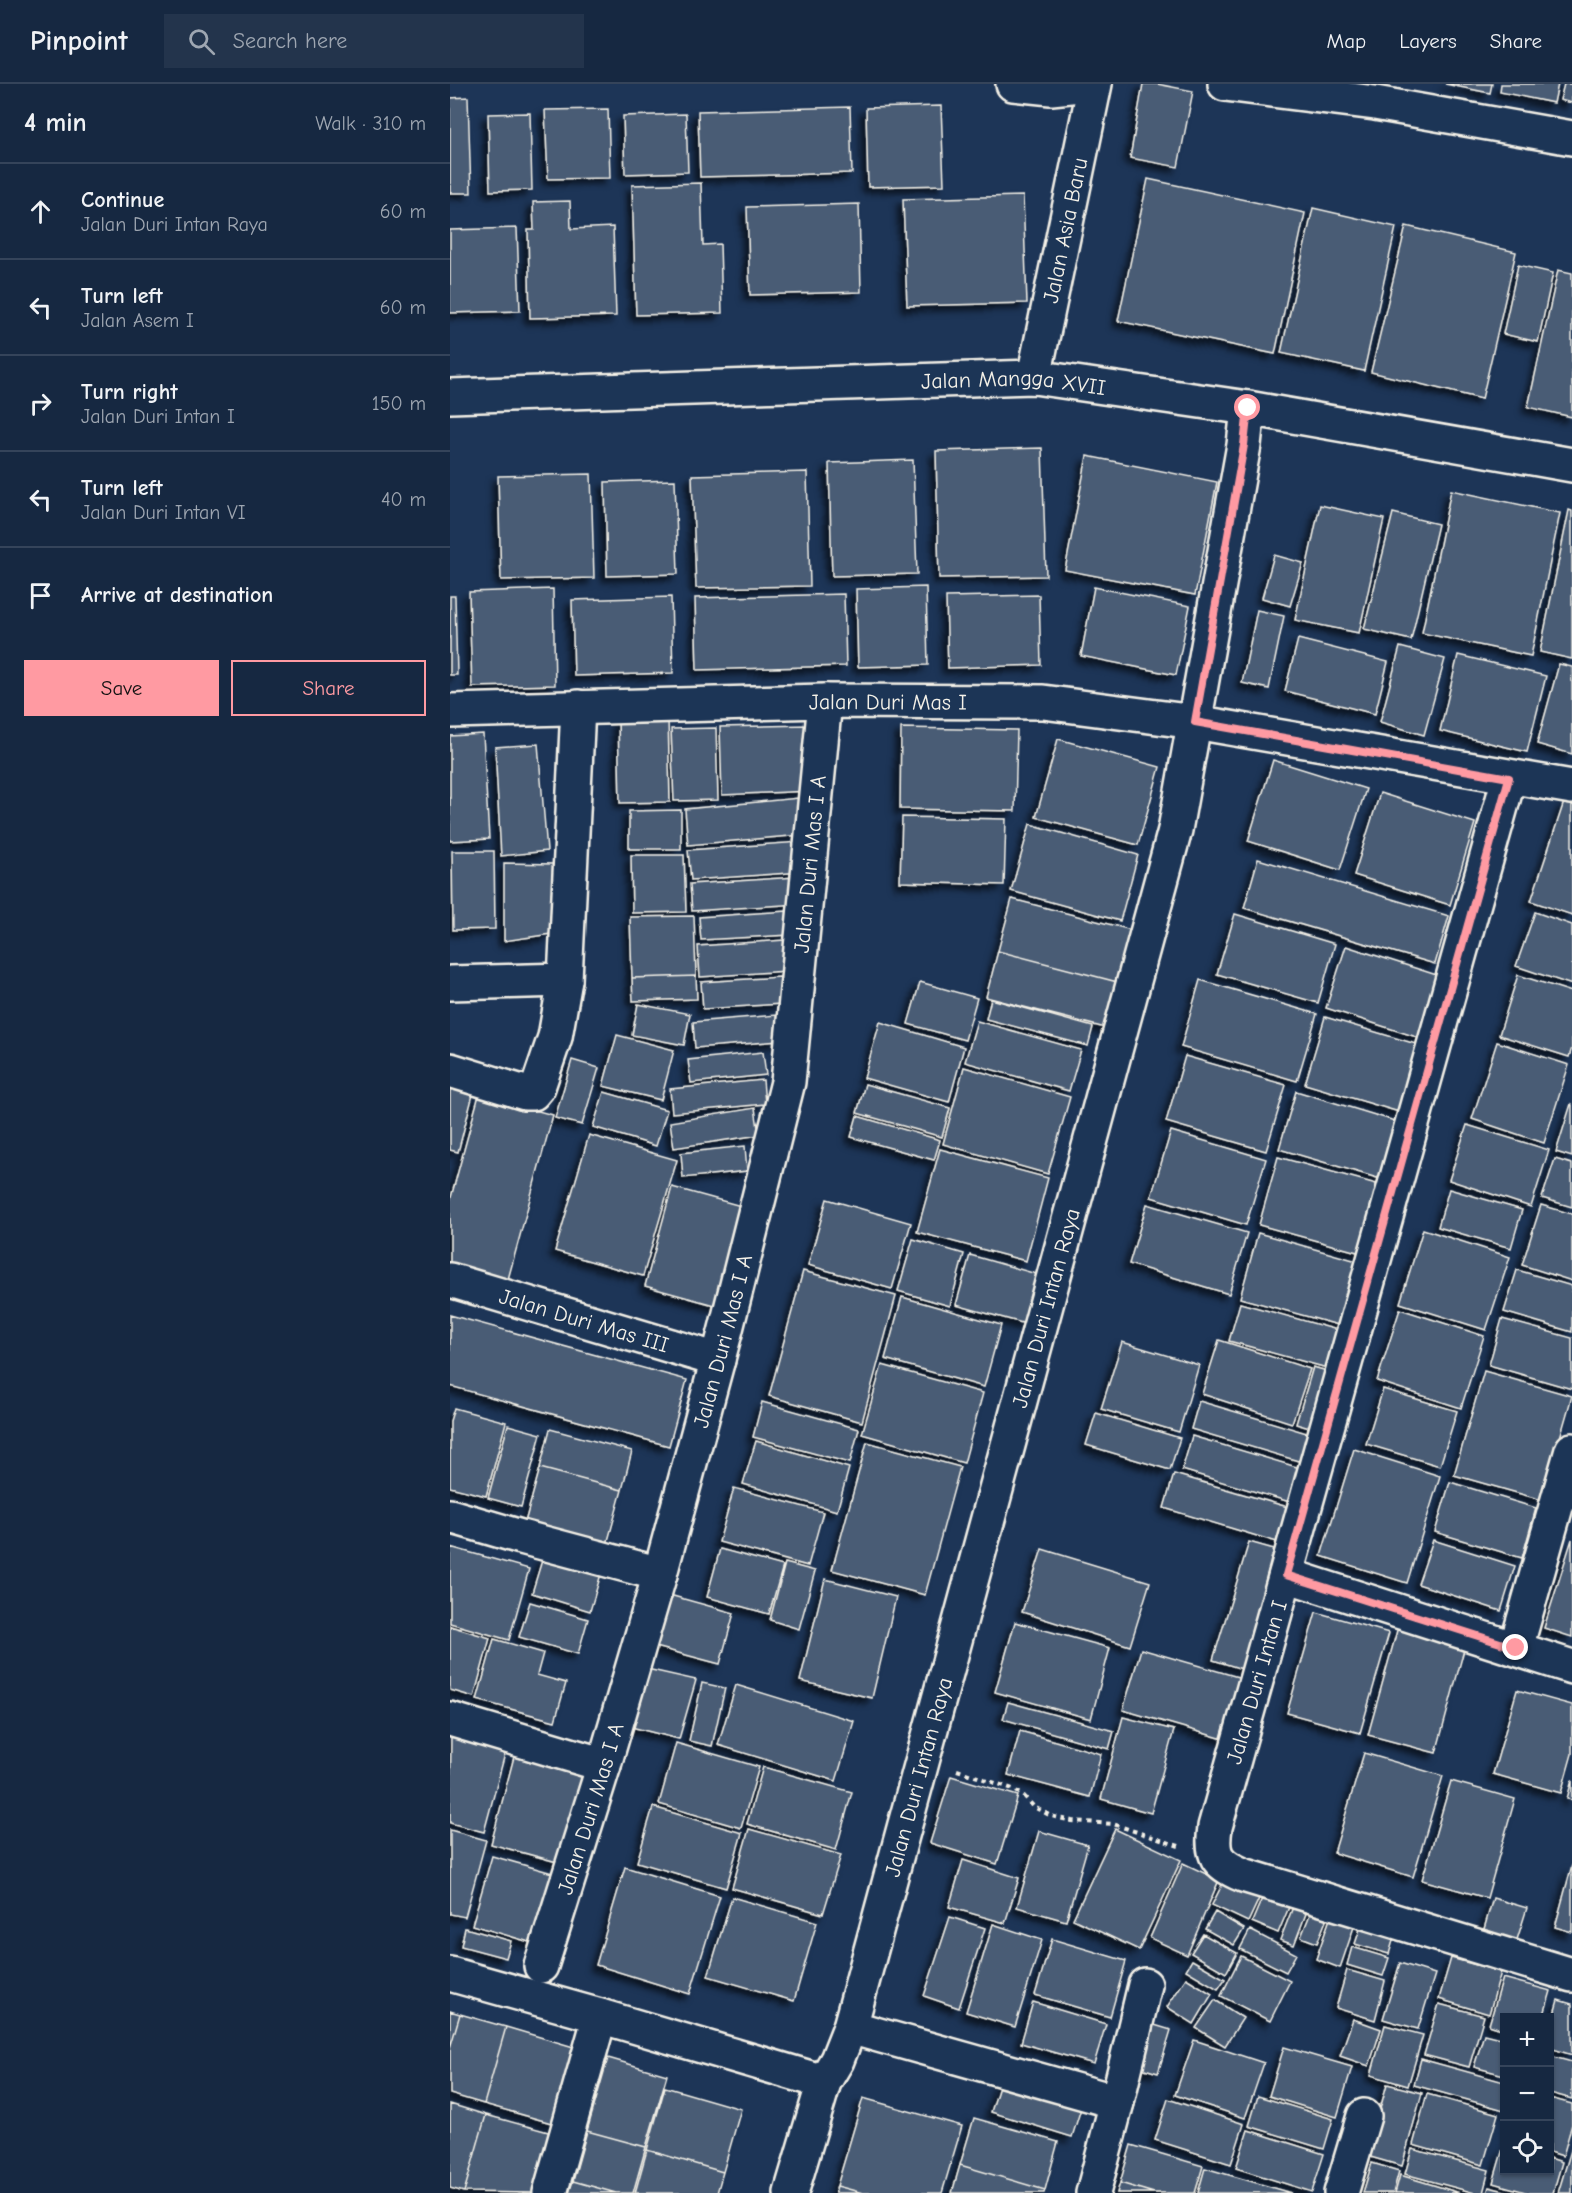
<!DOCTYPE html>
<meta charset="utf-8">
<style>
:root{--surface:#162841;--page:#23344c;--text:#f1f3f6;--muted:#9ea6b1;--line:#35445a;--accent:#ff9aa2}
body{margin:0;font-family:"Comic Neue",sans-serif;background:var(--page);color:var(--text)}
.controls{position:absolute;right:18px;bottom:18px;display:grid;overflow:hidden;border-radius:0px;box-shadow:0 2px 4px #0004}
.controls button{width:54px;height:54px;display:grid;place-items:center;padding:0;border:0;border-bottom:2px solid var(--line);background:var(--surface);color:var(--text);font:30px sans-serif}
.stop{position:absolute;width:18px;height:18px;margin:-14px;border:4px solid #ff9aa2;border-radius:50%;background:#fff}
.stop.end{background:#ff9aa2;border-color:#fff;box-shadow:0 2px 6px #0008}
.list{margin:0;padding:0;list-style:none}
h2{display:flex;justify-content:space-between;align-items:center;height:78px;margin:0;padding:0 24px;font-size:26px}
h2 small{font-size:20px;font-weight:400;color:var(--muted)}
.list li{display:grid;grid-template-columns:39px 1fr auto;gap:18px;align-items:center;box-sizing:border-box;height:96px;padding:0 24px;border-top:2px solid var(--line)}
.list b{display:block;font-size:22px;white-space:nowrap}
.list p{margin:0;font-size:20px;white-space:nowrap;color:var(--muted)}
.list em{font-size:20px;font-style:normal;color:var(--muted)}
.actions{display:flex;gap:12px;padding:18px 24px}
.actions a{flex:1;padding:14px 0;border:2px solid var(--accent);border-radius:0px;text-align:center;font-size:21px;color:var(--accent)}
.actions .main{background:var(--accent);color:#111}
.icon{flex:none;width:33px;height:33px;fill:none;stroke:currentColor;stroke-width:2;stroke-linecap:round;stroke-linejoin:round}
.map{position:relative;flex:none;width:1122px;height:2109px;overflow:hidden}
header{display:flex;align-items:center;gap:36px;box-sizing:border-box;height:84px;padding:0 30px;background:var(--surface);border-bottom:2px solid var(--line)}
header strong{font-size:28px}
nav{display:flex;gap:33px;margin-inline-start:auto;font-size:21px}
.search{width:420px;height:54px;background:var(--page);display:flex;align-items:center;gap:15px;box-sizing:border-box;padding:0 21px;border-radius:0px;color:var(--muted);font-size:22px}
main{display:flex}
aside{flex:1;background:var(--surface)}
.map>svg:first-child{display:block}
.building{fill:#485b74;stroke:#f4f1e8;stroke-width:1.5;filter:url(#shadow)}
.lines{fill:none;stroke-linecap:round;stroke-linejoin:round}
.minor-casing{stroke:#f4f1e8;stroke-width:38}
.path{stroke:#f4f1e8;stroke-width:4;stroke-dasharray:4.5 4.5;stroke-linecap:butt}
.minor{stroke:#1d3557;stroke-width:33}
.route{stroke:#ff9aa2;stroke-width:8}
.labels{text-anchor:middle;stroke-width:5;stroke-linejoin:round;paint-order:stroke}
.street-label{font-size:22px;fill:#f4f1e8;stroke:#1d3557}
</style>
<header>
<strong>Pinpoint</strong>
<div class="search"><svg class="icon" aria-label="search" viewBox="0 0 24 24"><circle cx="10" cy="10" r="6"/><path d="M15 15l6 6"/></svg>Search here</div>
<nav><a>Map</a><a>Layers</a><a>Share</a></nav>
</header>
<main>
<aside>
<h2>4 min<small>Walk · 310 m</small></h2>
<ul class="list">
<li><svg class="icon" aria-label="ahead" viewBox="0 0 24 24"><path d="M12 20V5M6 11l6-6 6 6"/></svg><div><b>Continue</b><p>Jalan Duri Intan Raya</p></div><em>60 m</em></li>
<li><svg class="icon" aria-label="left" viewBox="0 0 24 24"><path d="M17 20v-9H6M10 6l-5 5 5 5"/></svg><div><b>Turn left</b><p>Jalan Asem I</p></div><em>60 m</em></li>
<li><svg class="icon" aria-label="right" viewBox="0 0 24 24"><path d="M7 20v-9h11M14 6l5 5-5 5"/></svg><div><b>Turn right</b><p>Jalan Duri Intan I</p></div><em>150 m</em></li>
<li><svg class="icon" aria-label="left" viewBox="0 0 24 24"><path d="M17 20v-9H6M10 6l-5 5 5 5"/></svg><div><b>Turn left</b><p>Jalan Duri Intan VI</p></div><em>40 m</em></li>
<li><svg class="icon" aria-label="arrive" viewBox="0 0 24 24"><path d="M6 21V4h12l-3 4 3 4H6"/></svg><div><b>Arrive at destination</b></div></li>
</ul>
<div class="actions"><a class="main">Save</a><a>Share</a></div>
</aside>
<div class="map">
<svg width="1122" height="2109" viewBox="0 0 1122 2109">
<defs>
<filter id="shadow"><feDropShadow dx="-5.5" dy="5.5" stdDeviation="3" flood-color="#0009"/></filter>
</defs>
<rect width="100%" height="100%" fill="#1d3557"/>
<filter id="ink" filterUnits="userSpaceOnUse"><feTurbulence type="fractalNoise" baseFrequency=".0167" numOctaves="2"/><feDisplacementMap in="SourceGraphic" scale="12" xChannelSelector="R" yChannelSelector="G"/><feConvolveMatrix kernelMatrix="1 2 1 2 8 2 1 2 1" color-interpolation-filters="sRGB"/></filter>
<g filter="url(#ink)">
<path class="building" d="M693,0H707L743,7L728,83L680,74Z
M995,0H1042L1040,9Z
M1051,0H1108L1104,19L1050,8Z
M1114,0H1122V19L1110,16Z
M18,13L21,109H0V14Z
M491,22L494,101L418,103L416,24Z
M400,23L402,89L250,93L248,27Z
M158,25L160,94L98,95L95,26Z
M80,29L82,106L40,107L38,30Z
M236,30L238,88L175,90L173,32Z
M698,95L855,129L825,270L668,237Z
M251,99L253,161L270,160L272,229L186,231L182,101Z
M573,112L577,219L457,222L453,115Z
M120,117L121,145L163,143L166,232L80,234L78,146H84L83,118Z
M409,120L411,208L300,211L297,123Z
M863,124L946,143L914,287L831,269Z
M956,142L1066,168L1032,315L921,288Z
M67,144L70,227L0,229V146Z
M1068,181L1103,189L1088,258L1053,250Z
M1108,186L1122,189V333L1078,323Z
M592,364L596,492L489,494L486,367Z
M637,372L767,398L745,511L615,486Z
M463,376L467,490L382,492L379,379Z
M357,388L360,502L246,504L242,391Z
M141,390L144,494L51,496L48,392Z
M225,396L228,490L157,492L155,398Z
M1001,406L1110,429L1081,572L972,549Z
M870,421L934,435L909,549L845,536Z
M1119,426L1122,427V575L1090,568Z
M943,429L988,440L961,556L914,545Z
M824,471L853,479L840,522L812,514Z
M476,503L478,581L408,583L406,505Z
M644,503L740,522L726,591L631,572Z
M103,505L105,601L22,603L19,508Z
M394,510L396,582L247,586L245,514Z
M589,511L591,581L498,584L496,513Z
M0,512H5L7,591H0Z
M221,513L223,589L124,592L122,516Z
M807,526L834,532L819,605L792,599Z
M848,555L938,578L925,630L835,607Z
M950,563L995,575L974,651L930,638Z
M1008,571L1096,592L1077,668L990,647Z
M1109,580L1122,583V670L1087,660Z
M218,634L220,718L170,719L168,635Z
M359,641L362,707L272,711L270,643Z
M266,644L268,716L224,717L221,645Z
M451,644L567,646L565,727L450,725Z
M33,650L39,755L0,757V652Z
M608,655L710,683L688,761L586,733Z
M88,660L97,767L51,772L45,663Z
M823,676L916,705L890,786L798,757Z
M930,709L1025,739L1000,821L904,791Z
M349,714L352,751L238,761L235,725Z
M1114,718L1122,720V831L1081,817Z
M231,726V765H179V727Z
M452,733L556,735L554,801L450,798Z
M580,740L688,771L670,837L561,807Z
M351,758L353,788L241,796L238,766Z
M2,767H44L45,845L3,846Z
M181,771H234L236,828L182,829Z
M808,775L999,832L985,880L794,824Z
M54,779L103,780L101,850L54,857Z
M347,793L349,820L242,827L240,800Z
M562,815L693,849L679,901L548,867Z
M338,827L340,851L251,856L249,833Z
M1085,828L1122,841V901L1066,882Z
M785,830L885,860L868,919L767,890Z
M244,832L246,892L182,894L180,833Z
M335,856L337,887L250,893L248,862Z
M896,862L996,894L976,956L876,924Z
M548,867L679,901L667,947L536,913Z
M1068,891L1122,908V964L1119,973L1049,951Z
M246,892L247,915L183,917L182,894Z
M330,893L331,920L253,925L251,898Z
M750,896L867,930L847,997L731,963Z
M470,898L527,914L515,956L458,940Z
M541,915L643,943L638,962L536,935Z
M188,920L240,930L234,961L182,951Z
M327,931L329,957L245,964L243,938Z
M875,933L976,963L956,1030L855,1000Z
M527,937L631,966L619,1007L515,978Z
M430,938L514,963L499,1018L414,994Z
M167,951L224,966L211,1016L153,1002Z
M1047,958L1119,981L1094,1059L1022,1035Z
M313,968L316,991L241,999L238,976Z
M735,972L836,1001L816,1067L716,1038Z
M122,976L149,984L132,1041L105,1034Z
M514,983L620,1013L598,1090L493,1060Z
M0,992L26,999L8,1068L0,1066Z
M313,996L315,1020L222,1029L220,1005Z
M415,1000L500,1024L492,1053L407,1029Z
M846,1007L958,1041L941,1098L829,1065Z
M154,1008L217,1026L206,1062L143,1043Z
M29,1011L103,1031L57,1199L0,1183V1117Z
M1121,1020L1122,1021V1073L1106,1068Z
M305,1024L309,1051L224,1064L220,1038Z
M407,1032L490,1056L484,1076L401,1053Z
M1017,1041L1099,1066L1081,1123L999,1096Z
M721,1047L816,1075L796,1141L701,1113Z
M139,1051L227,1076L193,1192L105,1167Z
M295,1062L297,1087L233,1094L231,1069Z
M490,1065L598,1094L576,1177L467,1148Z
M828,1073L941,1104L922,1172L809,1141Z
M1105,1075L1122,1080V1123L1092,1114Z
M222,1103L302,1125L275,1224L195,1202Z
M999,1105L1072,1126L1061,1164L988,1143Z
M377,1115L461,1139L442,1205L358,1181Z
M697,1120L797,1149L779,1210L679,1180Z
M1091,1121L1122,1130V1197L1072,1181Z
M973,1145L1060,1173L1036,1246L950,1219Z
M808,1149L921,1181L903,1245L790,1214Z
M463,1155L514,1170L500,1222L448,1207Z
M520,1171L590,1191L576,1240L506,1221Z
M1067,1186L1122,1202V1248L1054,1228Z
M353,1187L446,1212L412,1338L319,1312Z
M452,1213L551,1241L534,1303L435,1275Z
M790,1219L902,1250L892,1288L779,1257Z
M950,1225L1034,1252L1011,1324L927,1297Z
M0,1231L237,1296L219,1362L0,1302Z
M1052,1235L1122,1254V1305L1039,1281Z
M769,1256L860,1285L842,1339L752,1310Z
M672,1258L749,1281L729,1348L651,1325Z
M432,1281L533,1309L514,1379L412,1350Z
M863,1283L891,1291L873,1348L846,1340Z
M1034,1287L1122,1312L1092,1416L1004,1391Z
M933,1305L1007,1327L990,1382L916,1360Z
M749,1317L870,1353L862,1381L741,1345Z
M312,1318L409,1345L400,1379L303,1353Z
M4,1324L56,1338L36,1412L0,1403V1337Z
M646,1329L730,1354L720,1386L636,1361Z
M58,1341L91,1350L71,1423L38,1414Z
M100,1345L182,1367L172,1406L90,1384Z
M742,1352L860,1387L850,1421L732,1386Z
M306,1357L399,1384L387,1427L293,1400Z
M417,1358L510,1383L475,1511L382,1486Z
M904,1365L990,1392L957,1499L871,1472Z
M90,1384L172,1406L156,1464L74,1442Z
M724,1390L848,1426L837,1461L714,1424Z
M1000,1398L1086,1424L1072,1474L985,1448Z
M284,1404L373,1428L358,1482L269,1458Z
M1122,1455V1553L1094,1544Z
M983,1456L1065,1482L1051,1527L968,1500Z
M799,1458L838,1469L802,1588L763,1576Z
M0,1463L79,1485L59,1556L0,1539Z
M270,1465L333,1482L319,1530L257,1513Z
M592,1465L700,1498L680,1562L572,1528Z
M93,1473L151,1490L140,1527L82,1509Z
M335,1479L365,1487L349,1545L320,1536Z
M375,1495L446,1513L422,1614L350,1597Z
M216,1510L284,1529L270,1580L202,1562Z
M80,1518L138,1535L128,1570L69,1553Z
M866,1528L939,1549L910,1649L837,1629Z
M565,1538L660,1564L641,1635L545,1608Z
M0,1542L40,1554L24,1613L0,1606Z
M948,1543L1015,1562L986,1669L918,1651Z
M44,1555L93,1569L87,1591L116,1599L105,1637L27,1616Z
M691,1565L795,1595L777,1656L673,1626Z
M197,1585L246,1596L229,1655L181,1643Z
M252,1599L275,1604L262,1662L239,1657Z
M286,1601L404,1637L386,1697L268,1661Z
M1067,1606L1122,1621V1670L1111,1709L1043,1690Z
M558,1618L664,1647L659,1665L553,1635Z
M673,1633L724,1646L701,1729L651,1715Z
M570,1647L651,1670L640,1713L558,1691Z
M1,1651L56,1666L34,1748L0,1739Z
M226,1659L309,1683L291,1744L209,1720Z
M65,1669L143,1689L118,1781L41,1760Z
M914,1669L993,1692L963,1793L884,1769Z
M313,1683L402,1708L386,1766L297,1740Z
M501,1692L568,1712L547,1780L480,1759Z
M1122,1696V1716L1117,1715Z
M1001,1697L1065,1715L1037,1814L972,1796Z
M203,1723L292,1749L276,1804L187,1778Z
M299,1745L391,1771L373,1830L282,1804Z
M665,1745L731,1776L689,1866L623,1835Z
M0,1746L36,1756L15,1833L0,1830Z
M589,1747L638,1761L616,1837L567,1823Z
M42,1772L113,1792L93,1862L22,1841Z
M513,1776L569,1794L555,1839L499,1823Z
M733,1779L769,1796L737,1871L700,1854Z
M1122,1781V1848L1105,1843Z
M175,1783L270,1812L240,1910L146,1881Z
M777,1791L812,1808L798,1838L762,1821Z
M816,1805L842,1816L828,1849L802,1838Z
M282,1813L367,1838L344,1917L258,1892Z
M847,1813L860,1819L844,1861L830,1856Z
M1043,1814L1077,1824L1065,1862L1032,1852Z
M865,1818L881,1824L867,1859L851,1853Z
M884,1823L908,1831L890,1884L866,1875Z
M765,1828L794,1845L784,1861L755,1845Z
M915,1830L948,1840L939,1870L905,1860Z
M500,1833L535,1844L509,1924L474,1912Z
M543,1840L592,1856L565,1943L516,1928Z
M15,1844L61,1857L56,1874L11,1862Z
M800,1846L846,1870L836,1888L790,1865Z
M753,1850L787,1869L776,1889L741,1869Z
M602,1855L676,1877L660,1933L585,1911Z
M902,1863L939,1874L933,1892L897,1881Z
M791,1872L840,1897L820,1937L771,1912Z
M1001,1874L1051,1888L1039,1930L989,1915Z
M742,1876L775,1895L768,1905L736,1886Z
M950,1879L985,1890L968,1945L933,1935Z
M897,1886L935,1897L925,1936L886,1924Z
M736,1894L762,1910L744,1940L717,1923Z
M1053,1894L1101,1907L1093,1934H1054V1946L1039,1941Z
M765,1916L793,1934L775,1962L746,1944Z
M1108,1916L1122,1920V1971L1100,1964V1944Z
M583,1918L656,1940L644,1980L571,1959Z
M989,1920L1034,1932L1019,1983L974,1971Z
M0,1927L10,1930L0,1964Z
M10,1930L56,1943L34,2020L0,2010V1964Z
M903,1935L931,1945L919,1982L890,1972Z
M691,1937L721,1946L708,1989L678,1980Z
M935,1941L973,1951L958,2002L921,1991Z
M56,1943L127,1964L105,2040L34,2020Z
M1034,1950L1054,1955V1991L1024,1983Z
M744,1956L814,1979L795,2034L725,2011Z
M834,1963L902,1983L887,2033L819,2012Z
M1100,1972L1122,1978V2015L1100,2009Z
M158,1974L217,1991L196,2063L137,2047Z
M971,1975L1054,1998V2026L964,2001Z
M552,1993L633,2018L622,2053L541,2028Z
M937,2000L972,2009L952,2082L917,2072Z
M215,2003L291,2025L273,2088L197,2066Z
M977,2010L1048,2030L1033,2081L963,2061Z
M808,2012L883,2035L874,2065L799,2042Z
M413,2014L512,2042L492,2109H413L387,2102Z
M1100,2014L1122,2020V2040L1113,2072L1100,2068Z
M718,2015L794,2040L781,2080L705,2056Z
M0,2020L36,2031L14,2108L0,2104Z
M36,2031L102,2049L85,2109L14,2108Z
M524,2034L608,2058L595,2106L510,2081Z
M798,2046L874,2070L862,2108L786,2084Z
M137,2047L196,2063L183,2109H166L123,2097Z
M681,2061L753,2082L745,2109H704L670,2099Z
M1054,2061V2086H1100V2074L1112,2078L1103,2109H1079L1043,2099Z
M1122,2063V2109H1108Z
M962,2065L1039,2086L1033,2109H1025L955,2090Z
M197,2066L273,2088L267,2109H185Z
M922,2079L949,2087L943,2109H913Z
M510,2081L595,2106L594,2109H502Z
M755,2084L841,2109H748Z
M950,2091L1010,2109H945Z
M123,2097L166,2109H119Z
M670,2099L704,2109H667Z
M387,2102L413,2109H385Z
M1039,2103L1062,2109H1037Z"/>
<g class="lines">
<defs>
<g id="minor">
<path d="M563,0L601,4L639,0"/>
<path d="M775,0L925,19L1122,54"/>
<path id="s1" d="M584,293L645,0"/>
<path id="s2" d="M0,312L584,293L798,324L1122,381"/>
<path id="s3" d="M0,627L375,617L593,618L745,638L1122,703"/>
<path d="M1059,694L765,1743C761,1771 766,1780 793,1791L1122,1891"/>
<path d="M0,899L115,896"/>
<path d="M0,986L75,1009H83L88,1003L105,953L115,896L128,623"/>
<path id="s4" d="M0,1196L268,1276"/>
<path d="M0,1432L71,1453L210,1490"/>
<path d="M836,1491L1122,1583"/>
<path d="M1066,1564L1122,1366"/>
<path d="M0,1635L154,1681"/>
<path id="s5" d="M91,1882L154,1681L210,1490L275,1249L338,998L375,617"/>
<path d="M0,1890L150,1932L374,1998"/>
<path d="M400,1943L667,2018L643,2109"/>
<path d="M667,2018L695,1901"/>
<path d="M100,2109L150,1932"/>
<path id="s6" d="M341,2109L374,1998L387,1976L400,1943L725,746L794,361L798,324"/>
<path d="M891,2109L914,2032"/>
</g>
</defs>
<use href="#minor" class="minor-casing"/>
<path class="path" d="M507,1686L563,1705L574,1712L584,1723L601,1732L622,1737L663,1740L729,1762"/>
<use href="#minor" class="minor"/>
</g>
</g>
<g class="lines" filter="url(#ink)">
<path class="route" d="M798,324L794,361L745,638L1059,694L836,1491L1066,1564"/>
</g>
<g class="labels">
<g class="street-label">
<text dy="8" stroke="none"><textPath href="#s1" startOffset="150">Jalan Asia Baru</textPath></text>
<text dy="8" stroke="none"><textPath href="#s2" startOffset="564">Jalan Mangga XVII</textPath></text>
<text dy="8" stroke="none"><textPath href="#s3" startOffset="438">Jalan Duri Mas I</textPath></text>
<text dy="8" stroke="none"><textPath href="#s5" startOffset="1137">Jalan Duri Mas I A</textPath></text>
<text dy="8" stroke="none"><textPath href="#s6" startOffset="922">Jalan Duri Intan Raya</textPath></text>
<text dy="8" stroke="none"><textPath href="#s4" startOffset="140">Jalan Duri Mas III</textPath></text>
<text dy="8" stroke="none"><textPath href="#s5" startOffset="651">Jalan Duri Mas I A</textPath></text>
<text transform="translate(806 1598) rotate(-74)" y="8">Jalan Duri Intan I</text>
<text dy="8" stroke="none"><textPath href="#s6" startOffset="436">Jalan Duri Intan Raya</textPath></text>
<text dy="8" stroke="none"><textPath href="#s5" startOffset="165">Jalan Duri Mas I A</textPath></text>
</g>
</g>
</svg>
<div class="controls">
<button>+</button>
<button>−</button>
<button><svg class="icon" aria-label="locate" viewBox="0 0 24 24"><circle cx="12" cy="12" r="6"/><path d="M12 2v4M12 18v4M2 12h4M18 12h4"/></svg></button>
</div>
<div class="stop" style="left:798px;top:324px"></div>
<div class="stop end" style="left:1066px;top:1564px"></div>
</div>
</main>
